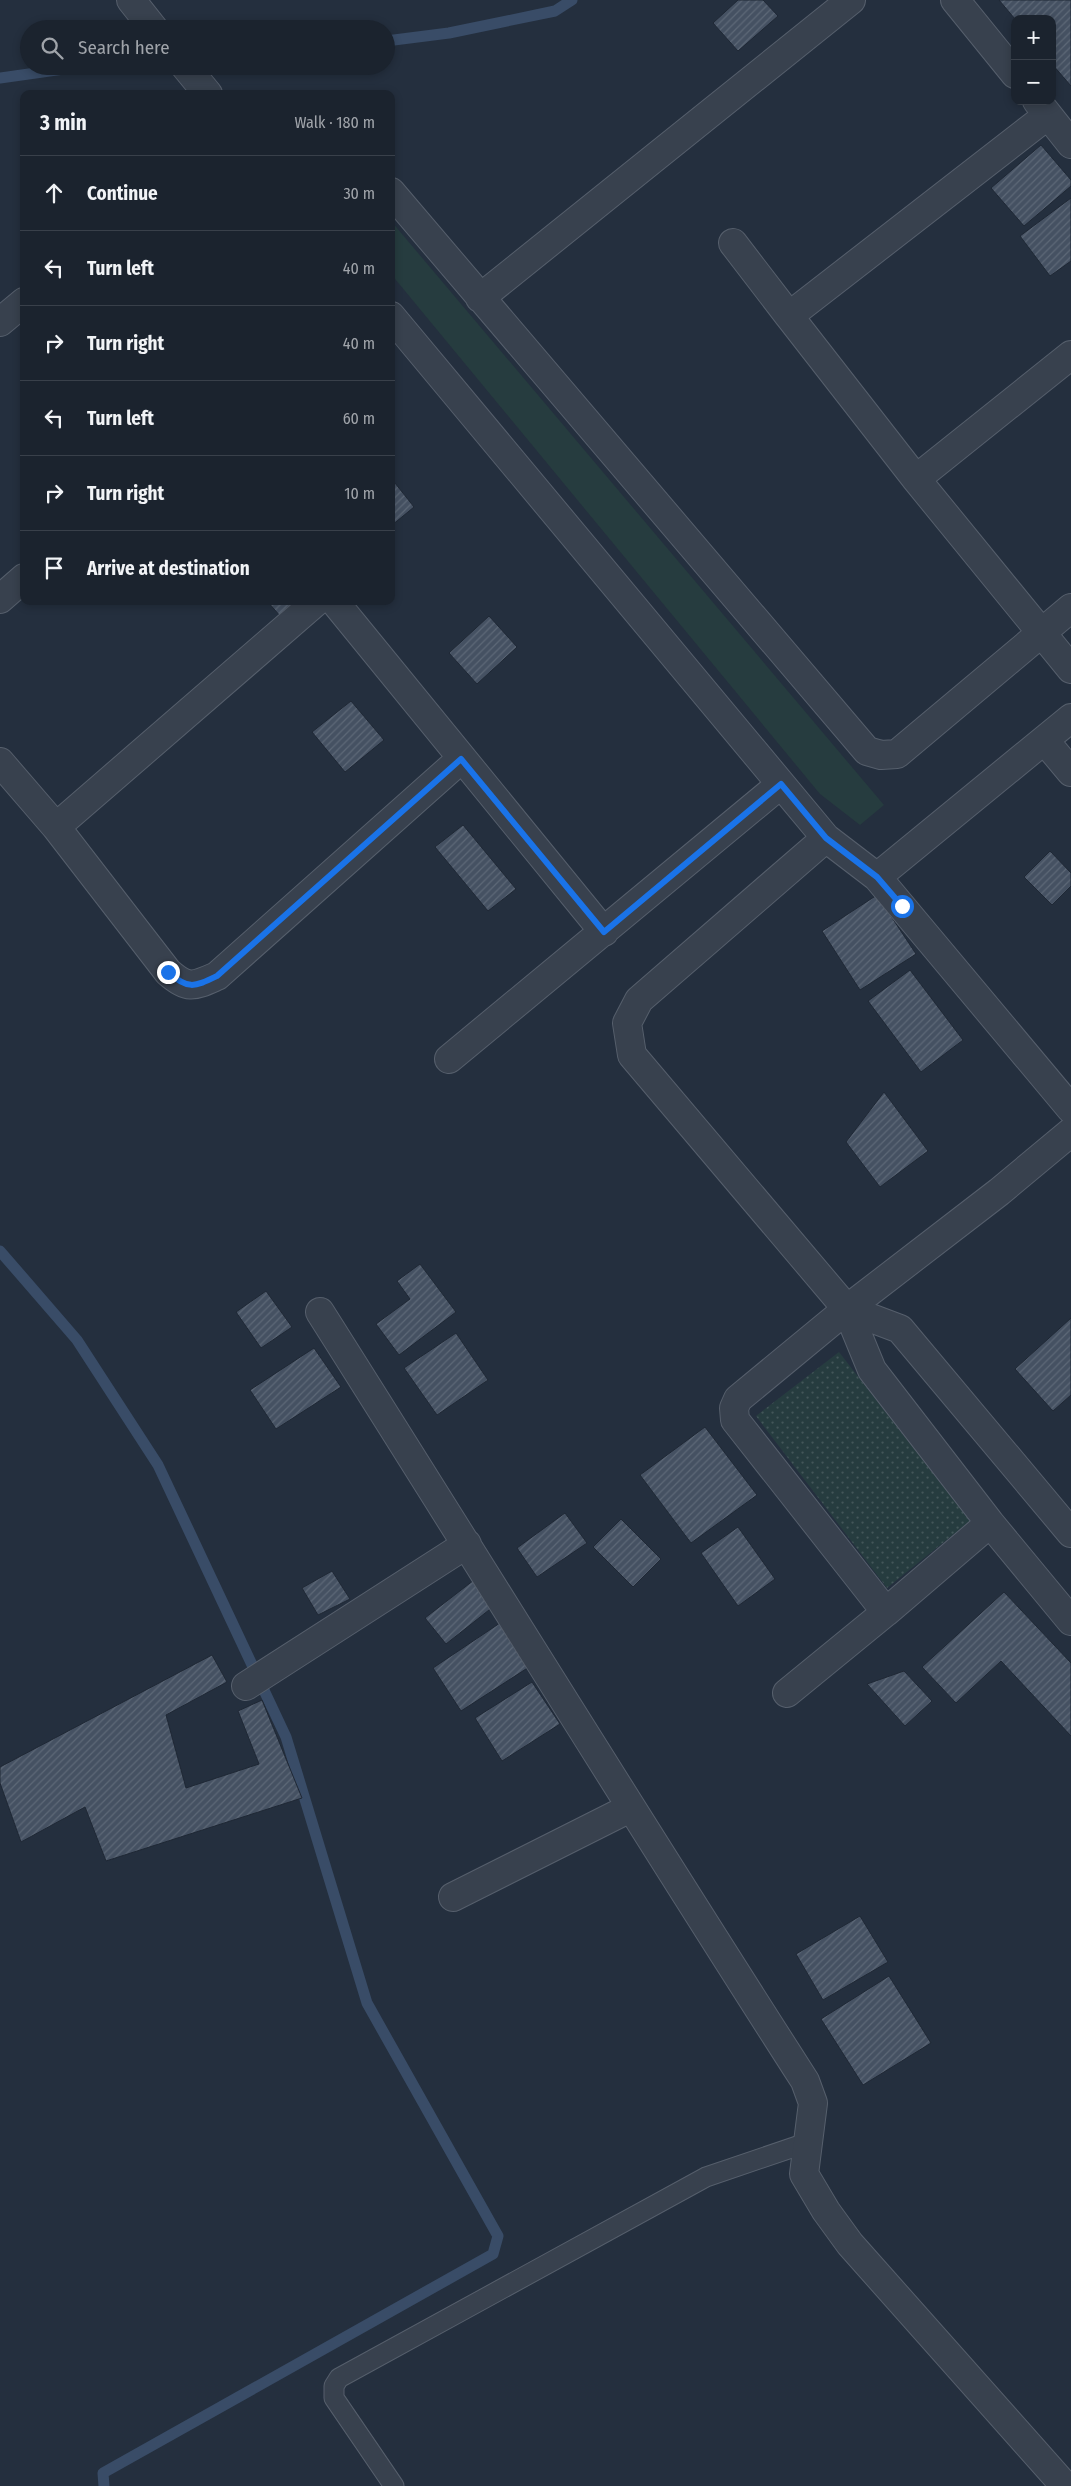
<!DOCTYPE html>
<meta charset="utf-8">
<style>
:root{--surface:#1b232e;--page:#242b36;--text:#f1f3f6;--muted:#a0a4aa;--line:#39404a}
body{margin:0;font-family:"Fira Sans Condensed",sans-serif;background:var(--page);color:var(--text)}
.controls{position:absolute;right:15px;top:15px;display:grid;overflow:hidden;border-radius:10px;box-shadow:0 2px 8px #0003}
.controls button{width:45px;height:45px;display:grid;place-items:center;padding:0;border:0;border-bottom:1px solid var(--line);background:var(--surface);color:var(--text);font:25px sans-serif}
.stop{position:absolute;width:15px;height:15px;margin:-11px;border:4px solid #1a73e8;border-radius:50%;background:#fff}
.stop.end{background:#1a73e8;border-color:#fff;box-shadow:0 1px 5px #0008}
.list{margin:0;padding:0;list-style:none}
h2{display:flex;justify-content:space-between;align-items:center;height:65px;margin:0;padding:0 20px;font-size:21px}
h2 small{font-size:16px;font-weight:400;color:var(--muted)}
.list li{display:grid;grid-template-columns:32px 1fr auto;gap:15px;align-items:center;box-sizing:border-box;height:75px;padding:0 20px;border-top:1px solid var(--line)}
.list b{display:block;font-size:19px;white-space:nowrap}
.list em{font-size:16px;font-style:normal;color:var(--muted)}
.icon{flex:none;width:28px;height:28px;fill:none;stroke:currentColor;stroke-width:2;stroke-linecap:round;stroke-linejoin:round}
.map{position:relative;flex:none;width:1071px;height:2486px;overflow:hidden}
.search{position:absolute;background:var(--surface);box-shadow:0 2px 8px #0003;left:20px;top:20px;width:375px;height:55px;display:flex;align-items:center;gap:12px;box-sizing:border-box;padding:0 18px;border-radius:28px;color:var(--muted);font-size:19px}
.panel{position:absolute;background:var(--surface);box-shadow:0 2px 8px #0003;left:20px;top:90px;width:375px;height:515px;border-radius:10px}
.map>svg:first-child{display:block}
.park{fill:url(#park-dots)}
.garden{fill:#263c3f}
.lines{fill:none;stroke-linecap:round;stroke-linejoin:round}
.stream{stroke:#394c67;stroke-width:11}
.building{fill:url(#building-hatch);stroke:#1f2835}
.service-casing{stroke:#565f6c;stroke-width:21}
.minor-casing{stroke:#565f6c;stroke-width:30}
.service{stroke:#38414e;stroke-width:19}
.minor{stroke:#38414e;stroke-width:28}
.route{stroke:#1a73e8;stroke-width:6}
</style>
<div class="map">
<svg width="1071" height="2486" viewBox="0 0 1071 2486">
<defs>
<pattern id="park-dots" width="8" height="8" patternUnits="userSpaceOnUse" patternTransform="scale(1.25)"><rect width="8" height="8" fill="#263c3f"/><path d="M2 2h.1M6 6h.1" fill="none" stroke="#435659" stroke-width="1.8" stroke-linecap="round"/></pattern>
<pattern id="building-hatch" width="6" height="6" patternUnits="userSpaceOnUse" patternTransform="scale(1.25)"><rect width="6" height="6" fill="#455162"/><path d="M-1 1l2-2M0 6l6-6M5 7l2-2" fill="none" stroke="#5d6877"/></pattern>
</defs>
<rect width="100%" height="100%" fill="#242f3e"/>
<path class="park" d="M839,1352L970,1521L887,1588L756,1416Z"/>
<path class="garden" d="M391,221L884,805L860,825L820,794L391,274Z"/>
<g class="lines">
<path class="stream" d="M386,41L449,33L555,11L572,0
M0,78L85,66
M0,1251L77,1340L158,1465L286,1737L367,2003L498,2236L493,2254L103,2473L104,2486"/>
</g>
<path class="building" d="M738,0H763L778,16L738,51L713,23Z
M999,0H1071V86L1052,64V19H1015Z
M1041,145L1071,180V186L1024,226L991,188Z
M1071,198V261L1050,276L1020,236Z
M391,478L414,507L391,526Z
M267,601H299L281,617Z
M489,616L517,647L477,684L449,653Z
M351,701L384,740L345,772L312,732Z
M463,825L516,889L488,911L435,847Z
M1050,851L1071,873V886L1052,905L1024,877Z
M877,895L916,954L860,990L822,931Z
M910,970L963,1040L921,1072L868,1001Z
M884,1092L928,1151L880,1187L846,1142Z
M420,1264L456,1312L399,1355L376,1324L410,1299L397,1281Z
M266,1291L292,1327L261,1348L236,1312Z
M1071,1318V1395L1053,1411L1015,1369Z
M456,1333L488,1380L437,1415L404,1368Z
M314,1348L341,1387L276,1429L250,1390Z
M705,1427L757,1495L691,1543L640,1475Z
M565,1513L587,1543L537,1577L517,1548Z
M621,1519L661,1559L633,1587L593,1547Z
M738,1527L775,1579L738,1606L701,1553Z
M332,1571L350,1599L318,1615L302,1588Z
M474,1580L494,1606L446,1644L425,1618Z
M1004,1592L1071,1663V1736L1001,1661L956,1703L922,1667Z
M500,1623L529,1667L461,1711L433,1668Z
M212,1655L227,1682L166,1715L186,1788L259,1764L238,1711L262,1700L302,1798L106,1861L85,1807L21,1842L0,1783V1767Z
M904,1671L932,1701L905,1726L867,1684Z
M532,1682L560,1724L502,1761L475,1718Z
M860,1916L888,1962L823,2000L796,1954Z
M889,1976L931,2043L863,2085L821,2019Z"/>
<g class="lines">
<defs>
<path id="service" d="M394,2486L334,2398V2386L339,2378L706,2177L806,2143"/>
<path id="minor" d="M131,0L154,29
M955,0L1015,74
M185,66L208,94
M1037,101L1071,144
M1048,115L789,316L916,479L1071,669
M391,192L867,751L881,755L897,754L1071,608
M733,243L789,316
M480,298L851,0
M391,316L826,838L877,877L1071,1109
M0,322L24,302
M916,479L1071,355
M0,599L24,578
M334,601L604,932
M1045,741L1071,772
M0,762L56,827L168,972C188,990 194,986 217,976L461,759
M56,827L317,601
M826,838L639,1000L627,1023L632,1055L847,1309L872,1370L990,1523L1071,1621
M877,877L1071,718
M449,1059L781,784
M847,1309L900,1329L1071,1533
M320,1312C482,1568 641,1826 805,2081L813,2103L804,2174L826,2211L850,2244L1065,2486
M990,1523L886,1612L735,1420L734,1408L738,1399L847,1309L999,1192L1071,1132
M246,1686L467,1544
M787,1693L886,1612
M453,1897L630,1808"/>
</defs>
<use href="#service" class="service-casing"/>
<use href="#minor" class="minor-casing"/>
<use href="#service" class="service"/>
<use href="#minor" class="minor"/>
</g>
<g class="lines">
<path class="route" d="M168,972C188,990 194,987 217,976L461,759L604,932L781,784L826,838L877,877L902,906"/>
</g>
</svg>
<div class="controls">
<button>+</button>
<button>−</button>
</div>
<div class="stop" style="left:902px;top:906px"></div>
<div class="stop end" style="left:168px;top:972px"></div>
<div class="search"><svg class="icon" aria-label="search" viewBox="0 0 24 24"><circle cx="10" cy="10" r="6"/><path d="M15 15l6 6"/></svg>Search here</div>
<section class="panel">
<h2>3 min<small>Walk · 180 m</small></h2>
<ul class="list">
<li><svg class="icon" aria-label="ahead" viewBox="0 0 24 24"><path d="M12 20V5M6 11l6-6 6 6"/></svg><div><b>Continue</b></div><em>30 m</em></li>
<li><svg class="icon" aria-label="left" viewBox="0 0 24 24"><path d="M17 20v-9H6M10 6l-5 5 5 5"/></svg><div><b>Turn left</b></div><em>40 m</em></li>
<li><svg class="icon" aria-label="right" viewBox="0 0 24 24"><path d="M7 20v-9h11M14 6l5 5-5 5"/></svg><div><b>Turn right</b></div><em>40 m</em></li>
<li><svg class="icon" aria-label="left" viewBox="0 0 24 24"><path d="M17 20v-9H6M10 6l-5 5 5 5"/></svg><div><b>Turn left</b></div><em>60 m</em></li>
<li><svg class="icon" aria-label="right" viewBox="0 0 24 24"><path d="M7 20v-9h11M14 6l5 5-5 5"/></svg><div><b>Turn right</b></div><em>10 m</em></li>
<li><svg class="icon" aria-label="arrive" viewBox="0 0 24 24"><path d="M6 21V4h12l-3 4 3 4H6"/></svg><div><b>Arrive at destination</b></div></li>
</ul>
</section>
</div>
